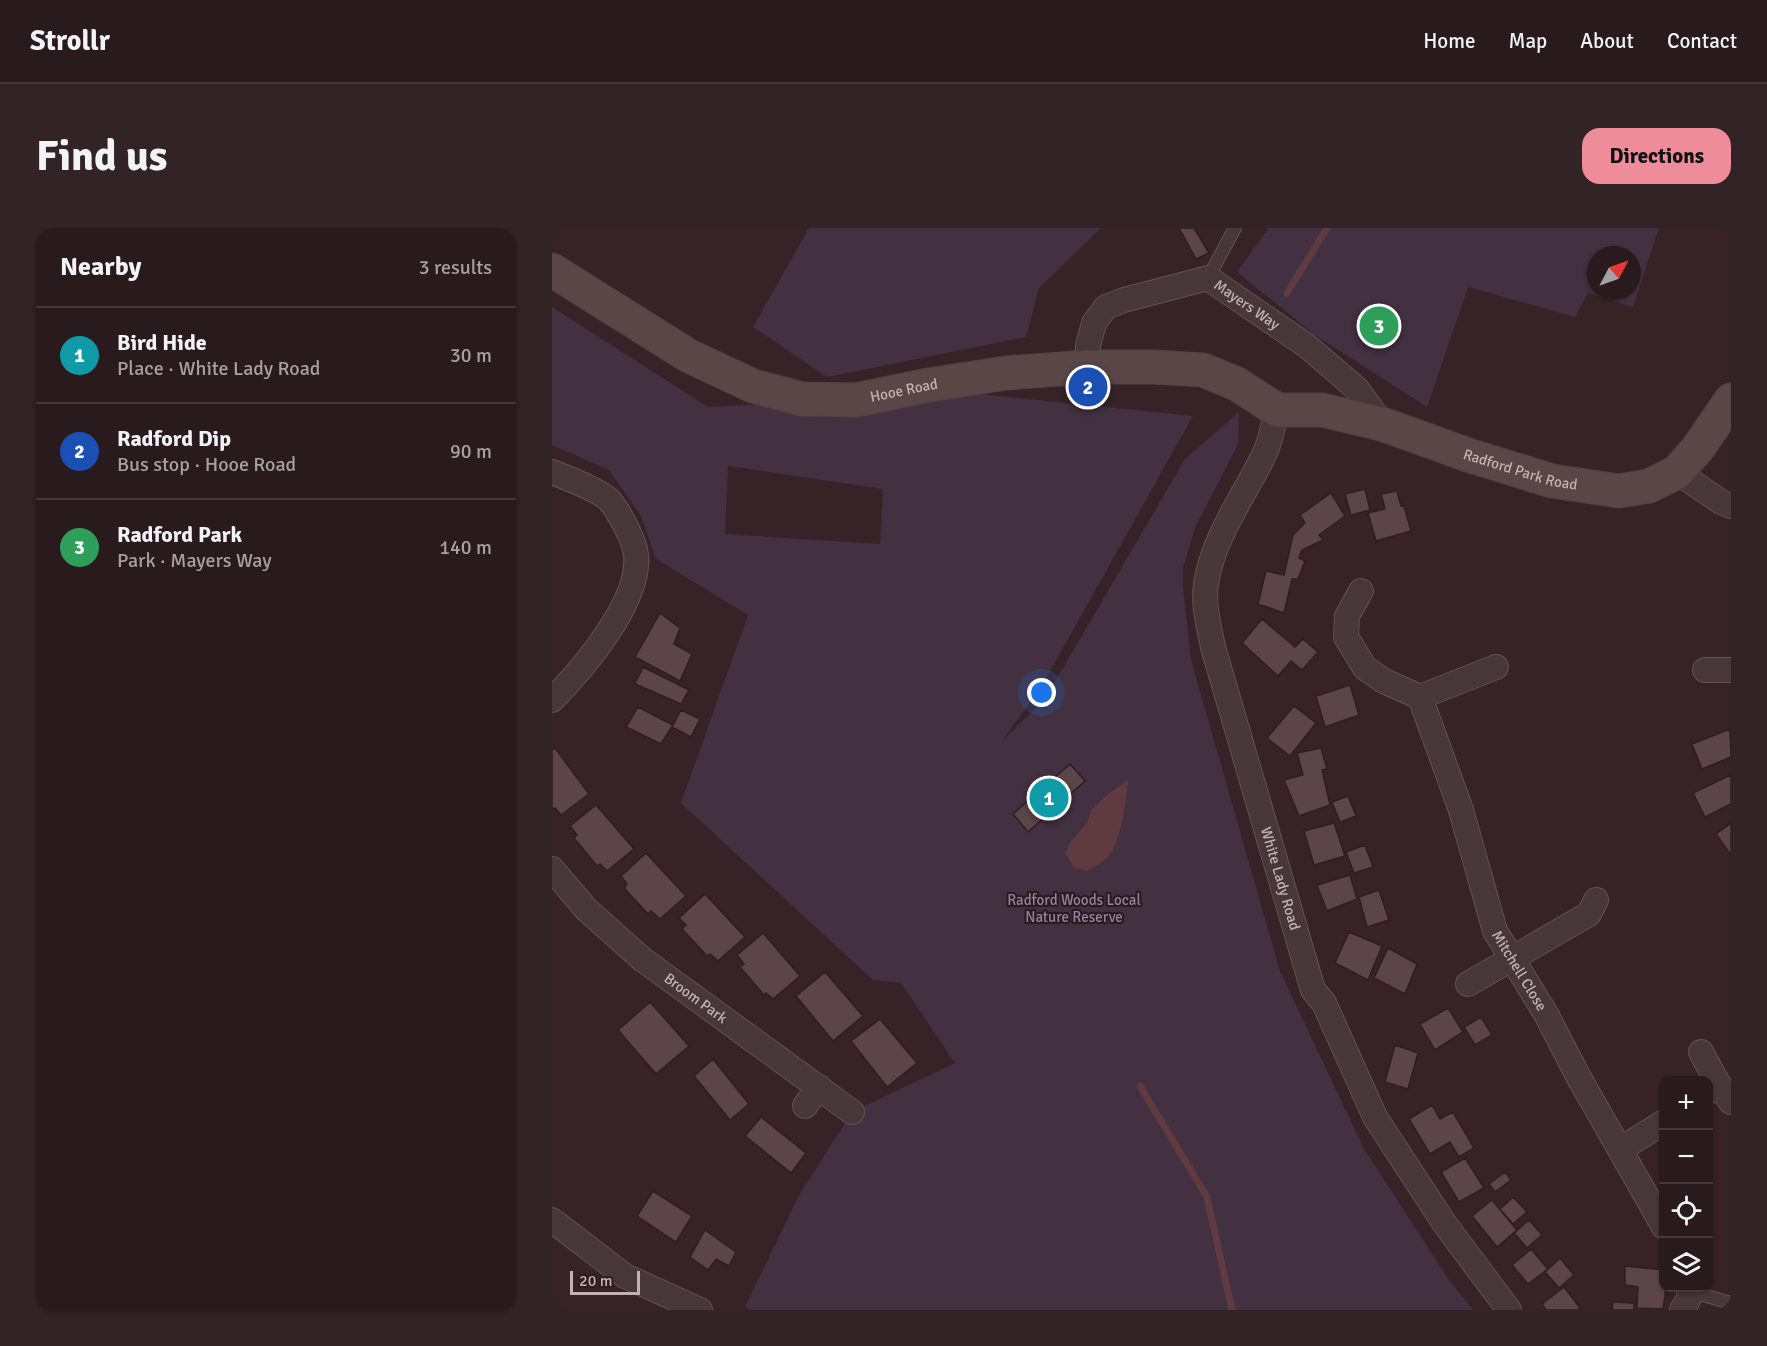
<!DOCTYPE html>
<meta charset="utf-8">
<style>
:root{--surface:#291a1d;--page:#312326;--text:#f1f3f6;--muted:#a5a1a4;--line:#45383b;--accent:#ee8d99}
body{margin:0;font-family:Signika,sans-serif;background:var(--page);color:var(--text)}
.controls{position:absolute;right:18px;bottom:18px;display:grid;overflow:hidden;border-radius:12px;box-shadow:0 2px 4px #0004}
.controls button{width:54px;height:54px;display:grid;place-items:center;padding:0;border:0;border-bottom:2px solid var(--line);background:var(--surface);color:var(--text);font:30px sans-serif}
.compass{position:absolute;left:1035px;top:18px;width:54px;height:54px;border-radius:50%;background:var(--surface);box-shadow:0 2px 4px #0004;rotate:49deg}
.scale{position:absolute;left:18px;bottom:15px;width:70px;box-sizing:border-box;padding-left:6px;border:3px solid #c4b1b4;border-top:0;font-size:16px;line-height:21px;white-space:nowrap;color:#c4b1b4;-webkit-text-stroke:4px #2c1c1e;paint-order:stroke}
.you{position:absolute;left:490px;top:465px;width:21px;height:21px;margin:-15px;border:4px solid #fff;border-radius:50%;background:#1a73e8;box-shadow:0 0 0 9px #1a73e833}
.badge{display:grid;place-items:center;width:39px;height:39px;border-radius:50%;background:var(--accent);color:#fff;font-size:20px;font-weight:700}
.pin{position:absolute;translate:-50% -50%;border:3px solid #fff;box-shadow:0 2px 6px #0006}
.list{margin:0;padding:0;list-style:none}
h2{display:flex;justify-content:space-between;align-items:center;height:78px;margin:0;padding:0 24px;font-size:26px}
h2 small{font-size:20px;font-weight:400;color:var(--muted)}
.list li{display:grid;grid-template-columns:39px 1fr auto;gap:18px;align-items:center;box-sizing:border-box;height:96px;padding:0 24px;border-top:2px solid var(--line)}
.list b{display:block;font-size:22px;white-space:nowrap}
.list p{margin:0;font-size:20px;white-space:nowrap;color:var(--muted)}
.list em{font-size:20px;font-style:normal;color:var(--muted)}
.icon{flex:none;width:33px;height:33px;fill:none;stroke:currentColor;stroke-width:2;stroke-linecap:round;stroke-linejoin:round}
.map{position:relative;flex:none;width:1179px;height:1082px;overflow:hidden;border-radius:18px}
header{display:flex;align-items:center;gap:36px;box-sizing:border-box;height:84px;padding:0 30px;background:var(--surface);border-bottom:2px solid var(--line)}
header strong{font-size:28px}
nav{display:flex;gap:33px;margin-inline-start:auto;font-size:21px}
.intro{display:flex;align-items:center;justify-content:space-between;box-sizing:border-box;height:144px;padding:0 36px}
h1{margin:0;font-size:42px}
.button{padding:15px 27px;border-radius:18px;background:var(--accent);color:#111;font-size:21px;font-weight:700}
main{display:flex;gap:36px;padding:0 36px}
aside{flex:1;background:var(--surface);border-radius:18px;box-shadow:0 2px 4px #0004}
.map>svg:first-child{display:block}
.green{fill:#433041;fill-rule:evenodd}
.water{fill:#5f3a40}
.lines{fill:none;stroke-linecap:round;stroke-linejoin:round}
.stream{stroke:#5f3a40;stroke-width:7}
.building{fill:#5c4549;stroke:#2e1e20;stroke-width:1.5}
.lane-casing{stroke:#635154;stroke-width:14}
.street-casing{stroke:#635154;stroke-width:26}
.secondary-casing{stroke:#514042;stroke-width:35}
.lane{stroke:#483739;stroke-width:12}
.street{stroke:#483739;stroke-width:24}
.secondary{stroke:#5a4547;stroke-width:33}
.labels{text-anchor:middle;stroke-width:4.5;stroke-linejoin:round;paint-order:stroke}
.street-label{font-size:15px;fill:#c4b1b4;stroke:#2c1c1e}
.park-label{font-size:15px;fill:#9181a3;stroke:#2c1c1e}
</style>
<header>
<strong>Strollr</strong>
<nav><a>Home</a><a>Map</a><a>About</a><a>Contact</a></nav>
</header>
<div class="intro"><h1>Find us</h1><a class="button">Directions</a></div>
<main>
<aside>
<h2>Nearby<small>3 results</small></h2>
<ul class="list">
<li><span class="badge" style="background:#0f9aa8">1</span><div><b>Bird Hide</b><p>Place · White Lady Road</p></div><em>30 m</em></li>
<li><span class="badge" style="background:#1a4fb4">2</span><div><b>Radford Dip</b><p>Bus stop · Hooe Road</p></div><em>90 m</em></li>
<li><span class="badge" style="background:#2e9e5b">3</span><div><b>Radford Park</b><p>Park · Mayers Way</p></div><em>140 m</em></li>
</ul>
</aside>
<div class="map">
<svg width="1179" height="1082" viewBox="0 0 1179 1082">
<rect width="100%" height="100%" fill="#372327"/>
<path class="green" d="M257,0H549L487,60L474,109L275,149L201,99Z
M717,0H1107L1081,79L1036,65L1023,89L916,59L875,179L763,107L685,44ZM1044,27H1080V63H1044Z
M0,79L156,179L428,166L641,188L488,461L450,513L493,471L633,231L687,184L686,216L643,300L631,340V359L639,432L728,743L811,919L897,1052L921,1082H199L193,1079L246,969L300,884L403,835L349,755L321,752L129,575L196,387L104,331L89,288L57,242L0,217ZM176,238L331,261L328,316L173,306Z"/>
<path class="water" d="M576,552C574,573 570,613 555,630C550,635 541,639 535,643L522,639L513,625L519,613L535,595L539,582L555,567Z"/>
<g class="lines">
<path class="stream" d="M735,65L775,0
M588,858L655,969L680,1082"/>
</g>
<path class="building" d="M627,0H642L657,25L644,31Z
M813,261L818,282L799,287L793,266Z
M845,263L849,278H852L859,303L824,313L816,285L833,281L829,266Z
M779,265L793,288L767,307L771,312L750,322L747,330L753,333L746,351H740L732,385L706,376L714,343L732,347L741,307L753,295L748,287Z
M108,385L128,400L122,416L140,426L128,453L83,429Z
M710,391L743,419L751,411L766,424L750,442L739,433L726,448L690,415Z
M91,439L137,462L129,476L83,456Z
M798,457L807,487L773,499L764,468Z
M742,478L764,495L738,528L715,510Z
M86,479L121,497L109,516L74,499Z
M129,482L148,491L139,509L120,499Z
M1178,501L1179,529L1150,541L1140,516Z
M3,520L37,566L9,587L3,580L0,582V522Z
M769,520L775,541L770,542L778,577L747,588L732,552L751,547L745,525Z
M518,536L533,553L476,604L461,586Z
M1179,547V576L1153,589L1141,565Z
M796,568L804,588L788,594L780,574Z
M44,577L82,621L55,643L48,636L45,638L22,610L25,607L18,598Z
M782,595L793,628L762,637L752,603Z
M1179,595V627L1164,606Z
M813,617L821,639L802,645L794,624Z
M94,625L134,668L108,691L99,683L96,686L72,660L75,656L69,648Z
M798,647L805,671L775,683L765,657Z
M827,662L837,692L815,699L807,669Z
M153,666L193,709L166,733L158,726L155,728L130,701L134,697L127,690Z
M797,704L830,718L816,752L783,735Z
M211,705L248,748L221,771L214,765L212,767L188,739L192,736L185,727Z
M836,720L865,736L853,766L822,750Z
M273,744L311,788L281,813L244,768Z
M98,774L137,818L104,846L66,802Z
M896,780L911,804L883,822L868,796Z
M929,789L940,807L923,817L912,799Z
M328,791L365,835L335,859L299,813Z
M843,817L866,825L856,861L833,854Z
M161,831L197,876L178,892L142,848Z
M880,877L888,891L901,884L922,920L907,929L898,914L878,926L857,891Z
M209,889L254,925L239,945L193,908Z
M913,930L932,960L907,974L889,944Z
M953,944L959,952L943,964L937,956Z
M101,963L140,988L124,1014L85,988Z
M961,969L975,984L961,996L948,981Z
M940,972L965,1002L945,1019L920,988Z
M977,992L990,1007L975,1020L962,1005Z
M153,1002L184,1024L177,1038L164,1031L156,1042L138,1029Z
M979,1021L996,1041L976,1056L960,1037Z
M1008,1030L1022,1047L1007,1060L993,1044Z
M1073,1038L1112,1042V1060H1114L1111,1081L1085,1080L1086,1059L1073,1057Z
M1012,1059L1028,1080L1026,1082H994L990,1076Z
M1061,1074L1082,1075V1082H1060Z"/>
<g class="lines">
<defs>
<path id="lane" d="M656,50L683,0
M1137,1063L1179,1075"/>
<g id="street">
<path id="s1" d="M536,139V117L542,95L554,79L572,72L656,50L755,118L805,161L830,196"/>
<path id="s2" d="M725,182C721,197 719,213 712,227C692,268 661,309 654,356C651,377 657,399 661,419L761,762L772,775L823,889L892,995L957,1082"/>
<path d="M0,244C13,249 49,263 58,273C67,284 83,313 84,327C89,373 31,441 0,472"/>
<path d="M1125,244L1169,274L1179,278"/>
<path id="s3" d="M809,363L795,388L794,409L813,440L832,453L868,469L909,582L943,703L994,786L1026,848L1112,999"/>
<path d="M1153,442H1179"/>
<path d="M868,469L944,439"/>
<path id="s4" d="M0,641L34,681L90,731L300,884"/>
<path d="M916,756L1037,686L1044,672"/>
<path d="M1149,824L1167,857"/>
<path d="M1156,864L1167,857L1179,874"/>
<path d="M253,878L267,859"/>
<path d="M1069,921L1112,894"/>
<path d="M0,992L73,1048L148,1082"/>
<path d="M1130,1082L1136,1072L1138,1060"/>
</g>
<g id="secondary">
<path id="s5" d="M0,42L137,128L201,158L250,171L304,172L377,157L454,145L536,139H602L651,142L685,156L725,182H770L830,196L916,227L1000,253L1067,263L1097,258L1125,244L1146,220L1179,172"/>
</g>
</defs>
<use href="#lane" class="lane-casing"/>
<use href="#street" class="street-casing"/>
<use href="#secondary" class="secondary-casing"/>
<use href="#lane" class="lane"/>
<use href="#street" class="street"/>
<use href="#secondary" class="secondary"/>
</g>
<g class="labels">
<g class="street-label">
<text dy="5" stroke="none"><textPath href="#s1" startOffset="218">Mayers Way</textPath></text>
<text dy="5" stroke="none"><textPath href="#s5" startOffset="386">Hooe Road</textPath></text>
<text dy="5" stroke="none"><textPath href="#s5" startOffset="1024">Radford Park Road</textPath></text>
<text dy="5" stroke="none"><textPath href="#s2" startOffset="494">White Lady Road</textPath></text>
<text dy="5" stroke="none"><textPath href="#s3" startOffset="441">Mitchell Close</textPath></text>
<text dy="5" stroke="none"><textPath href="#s4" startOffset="194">Broom Park</textPath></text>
</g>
<g class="park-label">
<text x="522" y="677">Radford Woods Local<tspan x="522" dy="17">Nature Reserve</tspan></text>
</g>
</g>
</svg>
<div class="controls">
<button>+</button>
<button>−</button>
<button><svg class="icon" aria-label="locate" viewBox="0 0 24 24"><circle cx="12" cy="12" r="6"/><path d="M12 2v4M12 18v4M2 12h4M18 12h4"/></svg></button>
<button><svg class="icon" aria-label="layers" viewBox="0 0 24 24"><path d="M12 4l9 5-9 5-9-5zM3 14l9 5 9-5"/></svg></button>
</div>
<svg class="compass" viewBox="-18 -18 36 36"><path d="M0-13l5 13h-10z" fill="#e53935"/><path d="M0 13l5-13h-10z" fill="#a5a1a4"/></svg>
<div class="scale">20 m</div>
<div class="you"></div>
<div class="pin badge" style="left:497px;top:570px;background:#0f9aa8">1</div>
<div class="pin badge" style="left:536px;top:159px;background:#1a4fb4">2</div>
<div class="pin badge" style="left:827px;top:98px;background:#2e9e5b">3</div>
</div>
</main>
